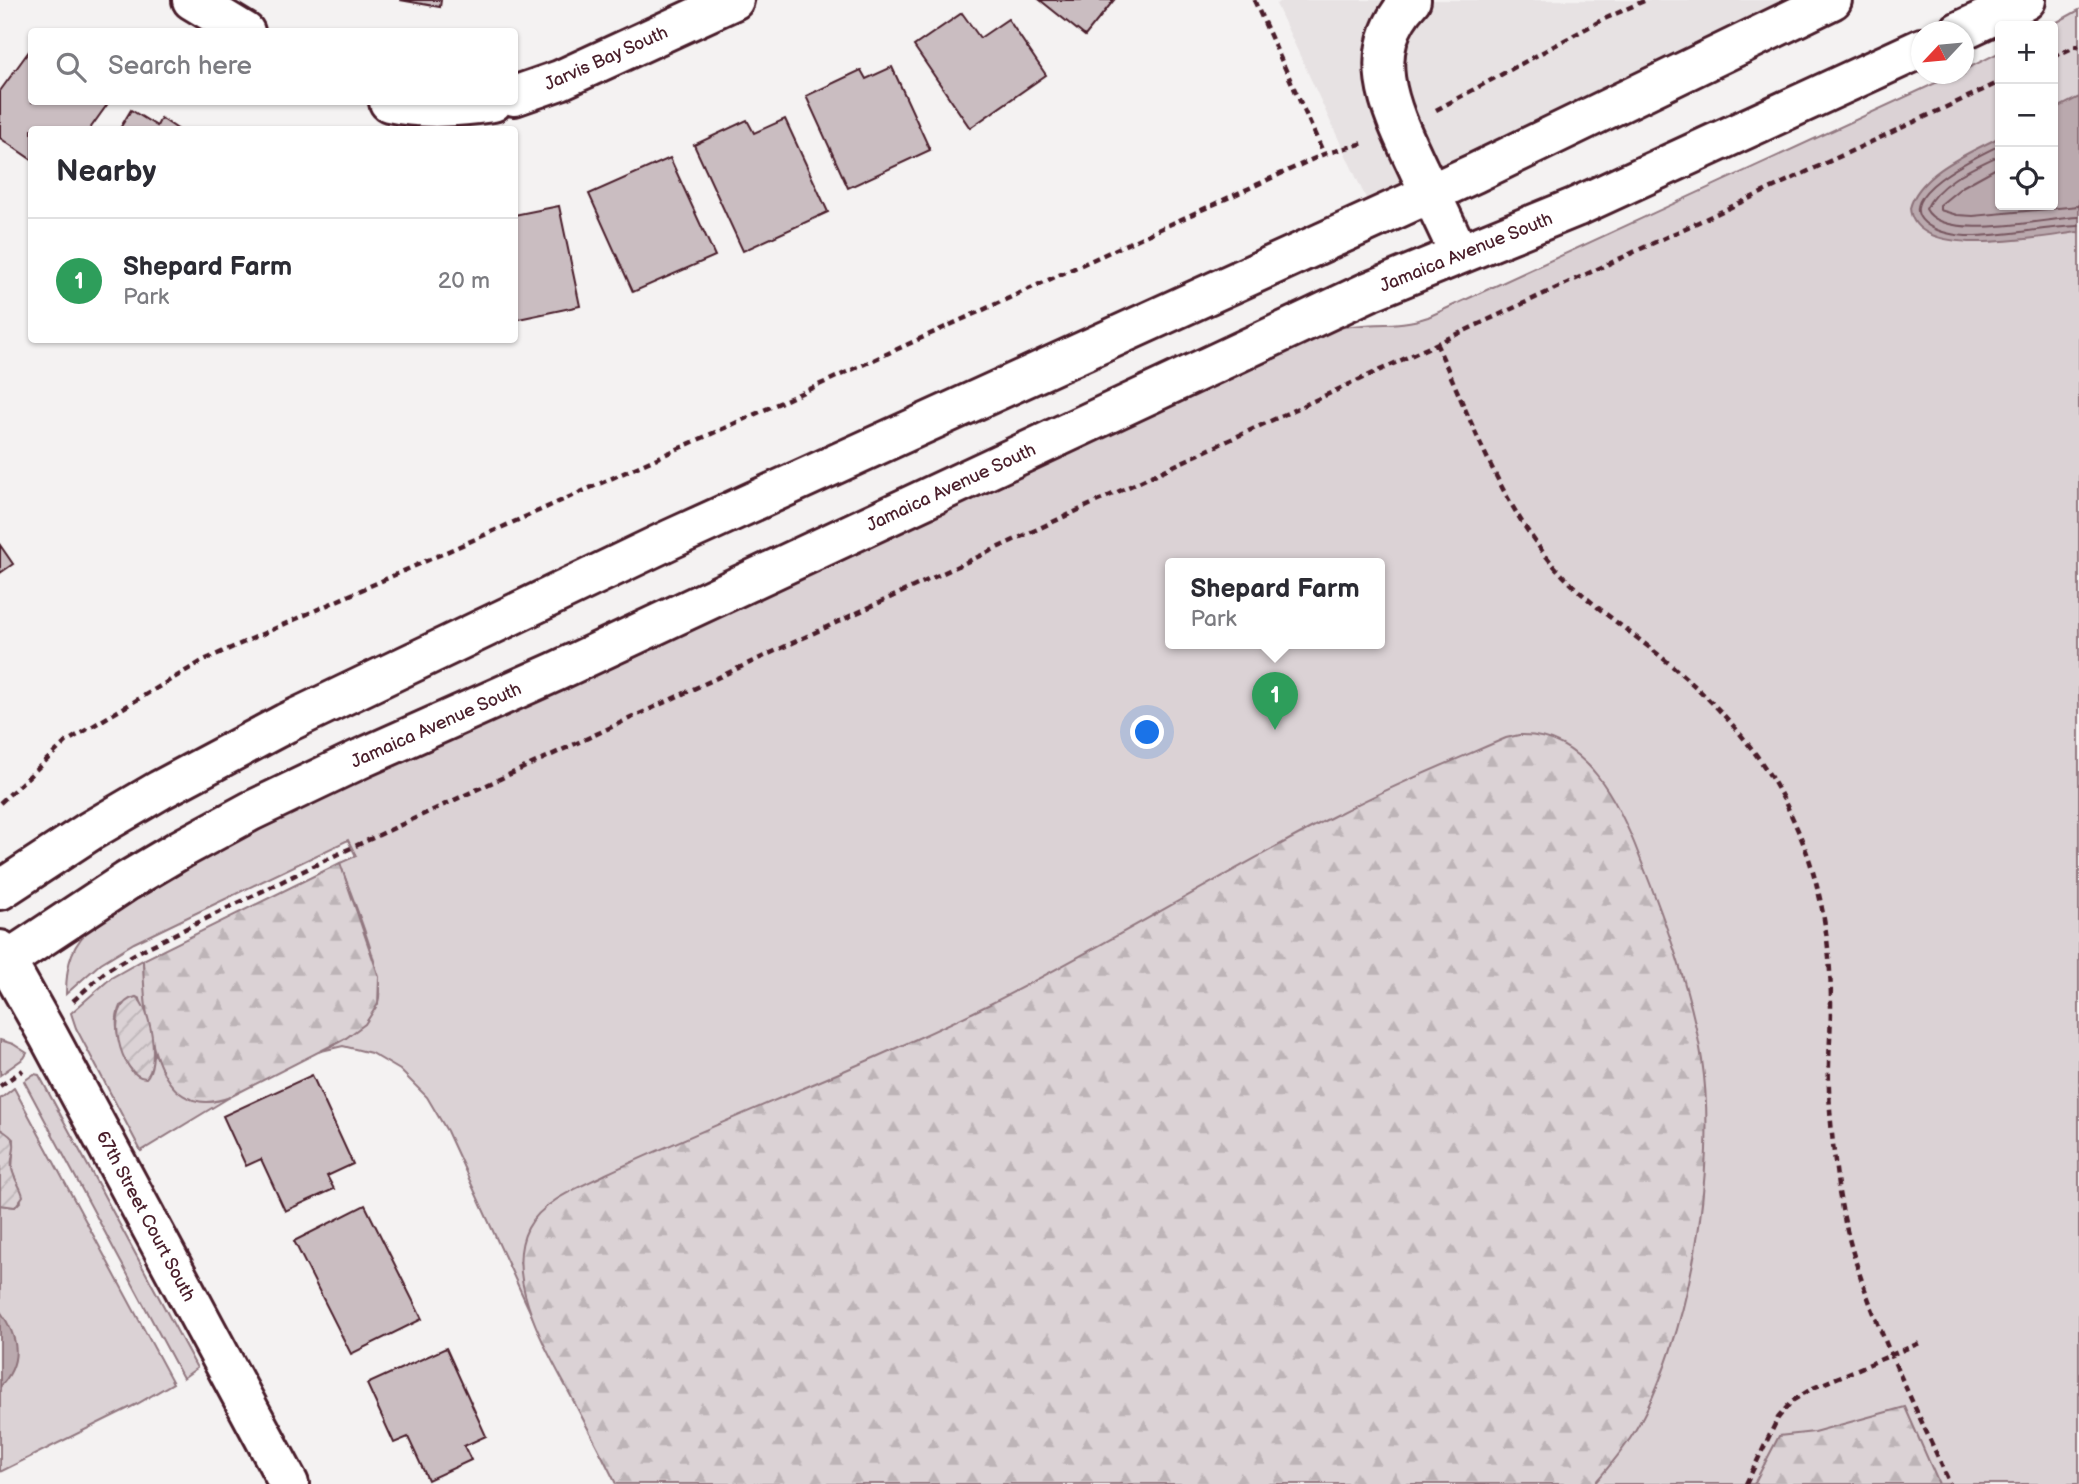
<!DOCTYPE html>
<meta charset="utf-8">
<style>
:root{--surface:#fff;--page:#f7f7f7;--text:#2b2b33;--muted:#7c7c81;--line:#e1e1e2;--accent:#2563eb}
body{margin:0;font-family:"Balsamiq Sans",sans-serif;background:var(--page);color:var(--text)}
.controls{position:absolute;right:21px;top:21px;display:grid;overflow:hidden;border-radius:7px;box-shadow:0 2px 5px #0004}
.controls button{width:63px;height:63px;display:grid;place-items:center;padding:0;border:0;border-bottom:2px solid var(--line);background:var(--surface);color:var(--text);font:35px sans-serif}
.compass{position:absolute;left:1911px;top:21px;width:63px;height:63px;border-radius:50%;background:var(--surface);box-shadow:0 2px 5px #0004;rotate:244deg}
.you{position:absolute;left:1148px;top:733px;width:24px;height:24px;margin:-18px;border:5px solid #fff;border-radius:50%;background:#1a73e8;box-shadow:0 0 0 10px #1a73e833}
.badge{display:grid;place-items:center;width:46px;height:46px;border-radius:50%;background:var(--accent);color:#fff;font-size:23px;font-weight:700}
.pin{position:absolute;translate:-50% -58px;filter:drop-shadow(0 2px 4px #0008)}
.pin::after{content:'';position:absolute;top:37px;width:24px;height:21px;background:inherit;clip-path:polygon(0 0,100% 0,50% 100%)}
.popup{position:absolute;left:1165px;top:558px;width:220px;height:91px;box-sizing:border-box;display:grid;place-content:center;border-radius:7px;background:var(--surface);filter:drop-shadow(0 2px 5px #0005);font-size:23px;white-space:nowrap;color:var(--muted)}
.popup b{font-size:26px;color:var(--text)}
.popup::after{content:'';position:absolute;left:50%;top:100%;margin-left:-14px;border:14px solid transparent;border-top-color:var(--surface)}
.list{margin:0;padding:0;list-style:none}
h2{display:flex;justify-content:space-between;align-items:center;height:91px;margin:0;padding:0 28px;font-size:30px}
h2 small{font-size:23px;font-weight:400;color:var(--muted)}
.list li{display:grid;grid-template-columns:46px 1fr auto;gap:21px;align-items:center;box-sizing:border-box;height:126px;padding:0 28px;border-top:2px solid var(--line)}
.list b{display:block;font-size:26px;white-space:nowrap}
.list p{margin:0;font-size:23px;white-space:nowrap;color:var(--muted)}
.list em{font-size:23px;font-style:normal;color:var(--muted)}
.icon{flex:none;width:38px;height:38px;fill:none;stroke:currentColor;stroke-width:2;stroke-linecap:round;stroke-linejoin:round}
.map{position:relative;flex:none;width:2079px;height:1484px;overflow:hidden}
.search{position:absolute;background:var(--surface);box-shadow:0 2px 5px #0004;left:28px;top:28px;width:490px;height:77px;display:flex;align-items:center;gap:18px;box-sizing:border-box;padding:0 24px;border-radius:7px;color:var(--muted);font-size:26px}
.panel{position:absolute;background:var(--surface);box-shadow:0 2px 5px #0004;left:28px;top:126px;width:490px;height:217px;border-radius:7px}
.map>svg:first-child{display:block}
.built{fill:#e7e2e3}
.green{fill:#dbd2d5;stroke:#927880;stroke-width:2;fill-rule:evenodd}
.forest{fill:url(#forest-firs);stroke:#927880;stroke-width:2}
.garden{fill:url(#garden-furrows);stroke:#927880;stroke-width:2}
.water{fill:#baa9ae;stroke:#8d727a;stroke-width:2}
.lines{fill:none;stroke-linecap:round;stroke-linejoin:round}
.shore{stroke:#77565f;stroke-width:2}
.building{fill:#cabdc1;stroke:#4a1f2b;stroke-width:2}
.minor-casing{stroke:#4a1f2b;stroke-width:44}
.path{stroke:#4a1f2b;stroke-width:4.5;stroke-dasharray:7 5;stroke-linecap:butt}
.minor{stroke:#fff;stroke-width:38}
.labels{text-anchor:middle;stroke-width:5;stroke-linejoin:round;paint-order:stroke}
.street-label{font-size:18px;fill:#4a1f2b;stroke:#fff}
</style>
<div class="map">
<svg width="2079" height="1484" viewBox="0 0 2079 1484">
<defs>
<pattern id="forest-firs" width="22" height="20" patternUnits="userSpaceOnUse" patternTransform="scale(1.75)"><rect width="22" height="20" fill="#dbd2d5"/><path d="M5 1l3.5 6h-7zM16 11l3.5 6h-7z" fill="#bdb4b7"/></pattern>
<pattern id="garden-furrows" width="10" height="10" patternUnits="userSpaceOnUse" patternTransform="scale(1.75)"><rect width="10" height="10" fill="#dbd2d5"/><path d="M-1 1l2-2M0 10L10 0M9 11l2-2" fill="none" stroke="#bdb4b7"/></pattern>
</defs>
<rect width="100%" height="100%" fill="#f4f2f2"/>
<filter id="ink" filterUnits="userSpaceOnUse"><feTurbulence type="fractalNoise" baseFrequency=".0143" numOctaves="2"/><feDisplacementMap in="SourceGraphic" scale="14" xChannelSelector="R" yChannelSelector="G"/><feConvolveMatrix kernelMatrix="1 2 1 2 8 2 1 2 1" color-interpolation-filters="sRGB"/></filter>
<g filter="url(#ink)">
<path class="built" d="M1284,0H1790L1375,218L1276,4Z"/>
<path class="green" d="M2079,10V1484H660L520,1261L528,1304L550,1355L447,1131L427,1097L400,1070L371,1053L343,1046L317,1052C326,1048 338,1044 346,1038C354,1032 375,1010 378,1002C387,977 349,892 340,863L356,856L348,840L134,943L101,963L66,994C66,963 72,943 96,923C133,893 179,871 222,849C321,797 424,751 525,704C795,580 1065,454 1335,329C1365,321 1398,328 1428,317L1955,74H1964V70L2000,52V205H2053V26H2050ZM1170,564H1380V644H1170Z
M143,960L147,1021L140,999L136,997L120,1006C111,1026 122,1055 133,1073L154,1055L152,1045C166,1082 185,1114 230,1097L141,1151L76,1028L71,1013L111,978Z
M0,1040L13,1044L27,1053L24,1058L0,1075Z
M34,1074L39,1075L197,1368L183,1378L24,1081Z
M14,1088L173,1383L137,1404L0,1472V1205L15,1207L21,1201L12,1170L14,1140L0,1129V1099Z"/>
<path class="forest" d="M1519,735C1586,732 1620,805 1640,858C1666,923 1691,990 1702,1060C1718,1166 1690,1342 1633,1434C1622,1452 1608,1468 1594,1484H616C602,1455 587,1427 572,1398C549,1354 502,1278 528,1228C542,1201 580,1187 606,1174C731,1116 860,1068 984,1007C1102,948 1215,877 1332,817C1389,787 1448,763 1506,738Z
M340,863L379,977L378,1004L365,1024L346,1038L230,1097C151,1127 144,1011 143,960Z
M1905,1407L1939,1484H1754L1779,1436L1814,1432Z"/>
<path class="garden" d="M136,997C151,1007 160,1064 146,1078C121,1079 101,1003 136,997Z
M0,1129C25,1143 9,1149 12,1169C14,1179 21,1187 23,1196L15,1207L0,1205Z"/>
<path class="water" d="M2079,97V232C2044,236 1914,263 1910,208C1919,173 1971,152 2000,137V205H2053V110Z
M0,1311C19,1338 23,1362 0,1387Z"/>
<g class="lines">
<path class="shore" d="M2000,145C1982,154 1892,195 1925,223C1936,232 1952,235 1966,236C2004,237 2041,227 2079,226
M2000,155C1975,167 1938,182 1926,209C1943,243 2047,218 2079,217
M2000,166L1962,187L1940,205V210L1957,215L1973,216L2079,206"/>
</g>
<path class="building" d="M400,0H441L440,7Z
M1040,0H1114L1085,36Z
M962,13L980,38L1008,19L1046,75L970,128L914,46Z
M32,47V102H109L89,130H32V160L0,138V91Z
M892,67L930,150L848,188L806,96L861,70L866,79Z
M131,110L157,126L161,118L179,130H119Z
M785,119L828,212L743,251L694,145L747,120L754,133Z
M670,158L715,256L633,292L589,194Z
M559,206L580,306L514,320V215Z
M0,545L13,564L0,573Z
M312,1075L353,1164L327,1176L334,1189L285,1211L261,1159L246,1166L223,1116Z
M365,1205L422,1319L351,1354L294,1241Z
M446,1348L486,1436L464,1446L471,1460L428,1480L408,1437L394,1443L367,1384Z"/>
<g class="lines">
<defs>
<path id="minor" d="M192,0L245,32
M1411,0C1360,54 1393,114 1419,170C1433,198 1446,225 1459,253
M1958,32L2026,0
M514,96L560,80L734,0
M389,102C423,110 459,107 493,102
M0,890L90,831L160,790L286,723L671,539L1475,173L1832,0
M0,950L49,1037L289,1484
M0,965L127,881L181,849L251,811L362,758L555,672L1370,291L1576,207L1922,48"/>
</defs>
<use href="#minor" class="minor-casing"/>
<path class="path" d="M1254,0L1324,154
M2053,57L2079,45
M1436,110L1600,21L1646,0
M1436,343C1471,419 1500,503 1555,567C1585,601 1624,627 1659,655C1719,704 1766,755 1796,826C1821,881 1831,944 1831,1004C1831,1032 1828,1061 1829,1089C1830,1121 1834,1154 1838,1186C1854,1292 1908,1388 1950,1484
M0,803L66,742L204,660L729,426L1324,154L1364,143
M73,1001L106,971L138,952L336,855L2000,82
M0,1086L23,1070
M1746,1484L1778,1418L1792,1401L1813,1388L1922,1342"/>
<use href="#minor" class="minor"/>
</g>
</g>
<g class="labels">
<g class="street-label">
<text transform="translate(606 58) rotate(-24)" y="6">Jarvis Bay South</text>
<text transform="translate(1466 252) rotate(-22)" y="6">Jamaica Avenue South</text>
<text transform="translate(951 487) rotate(-25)" y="6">Jamaica Avenue South</text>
<text transform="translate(436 725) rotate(-24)" y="6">Jamaica Avenue South</text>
<text transform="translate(146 1216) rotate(62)" y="6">67th Street Court South</text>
</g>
</g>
</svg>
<div class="controls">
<button>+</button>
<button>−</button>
<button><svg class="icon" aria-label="locate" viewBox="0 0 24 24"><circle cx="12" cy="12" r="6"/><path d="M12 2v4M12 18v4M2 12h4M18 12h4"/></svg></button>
</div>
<svg class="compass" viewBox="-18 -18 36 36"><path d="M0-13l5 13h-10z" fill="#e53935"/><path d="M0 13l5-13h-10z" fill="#7c7c81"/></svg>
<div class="you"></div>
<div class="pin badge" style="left:1275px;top:730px;background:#2e9e5b">1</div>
<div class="popup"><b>Shepard Farm</b>Park</div>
<div class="search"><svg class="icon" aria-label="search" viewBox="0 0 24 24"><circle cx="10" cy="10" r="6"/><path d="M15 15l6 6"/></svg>Search here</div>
<section class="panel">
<h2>Nearby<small></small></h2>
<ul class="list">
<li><span class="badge" style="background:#2e9e5b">1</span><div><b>Shepard Farm</b><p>Park</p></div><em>20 m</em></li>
</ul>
</section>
</div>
